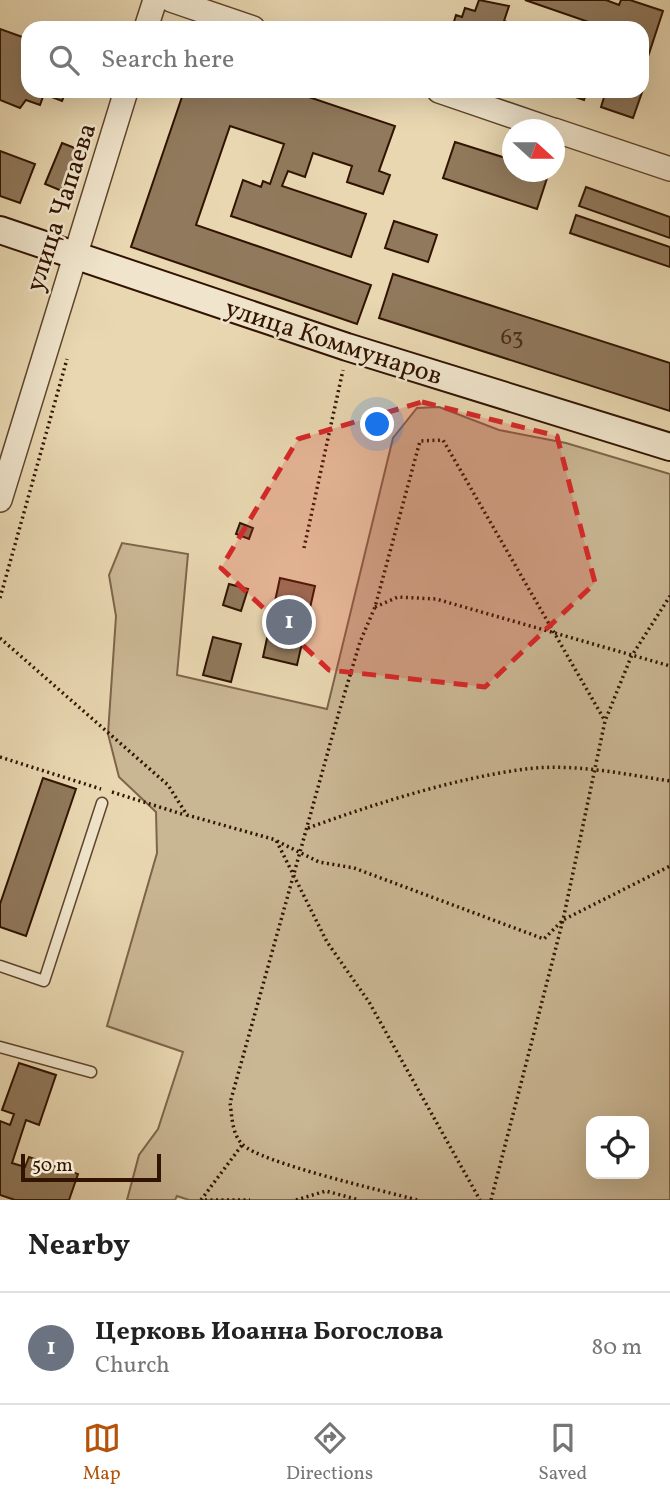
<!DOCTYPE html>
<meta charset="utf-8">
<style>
:root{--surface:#fff;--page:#f2f2f2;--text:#222;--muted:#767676;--line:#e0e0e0;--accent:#b45309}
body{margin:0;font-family:Vollkorn,serif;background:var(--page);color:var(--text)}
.controls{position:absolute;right:21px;bottom:21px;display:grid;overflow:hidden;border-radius:14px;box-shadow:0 7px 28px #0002}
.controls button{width:63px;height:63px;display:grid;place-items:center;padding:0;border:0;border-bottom:2px solid var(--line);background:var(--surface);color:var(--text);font:35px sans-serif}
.compass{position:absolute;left:502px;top:119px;width:63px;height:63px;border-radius:50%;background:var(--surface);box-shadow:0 7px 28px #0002;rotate:111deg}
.scale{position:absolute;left:21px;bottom:18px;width:140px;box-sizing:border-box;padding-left:7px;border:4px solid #311300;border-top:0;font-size:19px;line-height:24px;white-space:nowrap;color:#311300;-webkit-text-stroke:5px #f0e5cc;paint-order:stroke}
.you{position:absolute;left:378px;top:425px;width:24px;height:24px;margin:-18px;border:5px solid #fff;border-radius:50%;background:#1a73e8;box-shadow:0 0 0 10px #1a73e833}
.badge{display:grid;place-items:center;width:46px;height:46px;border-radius:50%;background:var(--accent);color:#fff;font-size:23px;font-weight:700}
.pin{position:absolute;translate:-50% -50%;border:4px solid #fff;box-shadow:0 2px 7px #0006}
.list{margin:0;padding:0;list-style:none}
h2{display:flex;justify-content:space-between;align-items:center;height:91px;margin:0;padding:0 28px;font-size:30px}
h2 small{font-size:23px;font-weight:400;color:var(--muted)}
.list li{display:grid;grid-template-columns:46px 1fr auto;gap:21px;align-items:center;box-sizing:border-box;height:112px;padding:0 28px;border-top:2px solid var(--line)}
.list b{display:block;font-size:26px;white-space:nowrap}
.list p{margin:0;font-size:23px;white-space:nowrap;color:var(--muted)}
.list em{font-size:23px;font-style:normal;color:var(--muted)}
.icon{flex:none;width:38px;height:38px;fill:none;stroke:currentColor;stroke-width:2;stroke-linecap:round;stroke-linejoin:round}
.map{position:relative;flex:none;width:670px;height:1200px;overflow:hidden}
.search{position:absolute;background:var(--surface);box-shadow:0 7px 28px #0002;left:21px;right:21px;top:21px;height:77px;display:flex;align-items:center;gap:18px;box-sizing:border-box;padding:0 24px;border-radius:21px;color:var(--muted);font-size:26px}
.sheet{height:203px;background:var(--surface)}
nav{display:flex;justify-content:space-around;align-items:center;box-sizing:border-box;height:98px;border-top:2px solid var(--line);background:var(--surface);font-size:19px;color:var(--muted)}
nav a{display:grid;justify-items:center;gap:4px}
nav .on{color:var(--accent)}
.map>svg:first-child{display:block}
.green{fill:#c9b693;stroke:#7d644a;stroke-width:2;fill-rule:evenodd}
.building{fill:#90795c;stroke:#311300;stroke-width:2}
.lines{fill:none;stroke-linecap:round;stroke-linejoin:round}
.service-casing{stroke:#5f442c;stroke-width:13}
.tertiary-casing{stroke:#5f442c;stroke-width:26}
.secondary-casing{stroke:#311300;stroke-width:30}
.path{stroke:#311300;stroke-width:3.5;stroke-dasharray:2 3.5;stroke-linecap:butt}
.service{stroke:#f0e5cc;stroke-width:10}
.tertiary{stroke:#f0e5cc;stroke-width:23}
.secondary{stroke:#f0e5cc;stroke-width:26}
.marked{fill:#d62828;fill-opacity:0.2;stroke:#d62828;stroke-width:5;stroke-dasharray:14 9;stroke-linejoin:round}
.labels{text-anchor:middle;stroke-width:5;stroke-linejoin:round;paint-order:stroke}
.number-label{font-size:23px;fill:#492c17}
.street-label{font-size:26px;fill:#311300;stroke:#f0e5cc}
</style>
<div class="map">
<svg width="670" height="1200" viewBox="0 0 670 1200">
<rect width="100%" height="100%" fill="#e8d7b1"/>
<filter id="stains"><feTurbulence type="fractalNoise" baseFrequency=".00286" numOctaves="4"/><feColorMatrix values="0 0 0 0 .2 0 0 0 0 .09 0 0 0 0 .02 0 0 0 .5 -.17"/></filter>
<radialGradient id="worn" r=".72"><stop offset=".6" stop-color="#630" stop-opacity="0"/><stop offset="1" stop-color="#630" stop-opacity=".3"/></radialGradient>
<path class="green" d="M439,407L499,430L566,443L670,474V1200H189L177,1196L175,1200H127L139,1155L158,1129L183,1052L107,1026L157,853L156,812L119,777L108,734L116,616L109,575L122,543L188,554L177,675L327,709L393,438L417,408ZM591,1121H644V1174H591Z"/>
<path class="building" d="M479,0L509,6L504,21L525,28H452L456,15L462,17L465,8L475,11Z
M525,0H606L619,5L621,0H630L663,11L642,75V28H606Z
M0,29L28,39V91H66L62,101L44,94L40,105L26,100L20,108L0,100Z
M642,79L646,81L633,118L601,107L606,91H642Z
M184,91H291L395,126L379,171L390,175L383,194L347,182L352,166L313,153L305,177L288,171L282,186L366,214L351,257L231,216L243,180L261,187L263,181L270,184L284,144L230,126L196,225L371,285L357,324L131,247Z
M558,91H587L584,100Z
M455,142L512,160V172H549L537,209L443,178Z
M62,143L80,150L62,191L45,184Z
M0,151L35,164L20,203L0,196Z
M586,187L670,217V238L579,206Z
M576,215L670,247V267L570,233Z
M394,221L437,235L428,262L385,248Z
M393,274L670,363V411L379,318Z
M240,523L253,528L249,539L236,534Z
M280,578L315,586L297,665L263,657Z
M229,584L248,589L241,611L223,605Z
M213,637L241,644L231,682L203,675Z
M43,778L76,789L26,936L0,927V904Z
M19,1063L56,1075L39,1125L26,1120L12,1163L25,1167L29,1157L78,1174L69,1200H15L0,1195V1121L10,1125L14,1114L2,1110Z"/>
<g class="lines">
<defs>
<path id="service" d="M0,966L44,981L102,803
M0,1047L91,1072"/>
<path id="tertiary" d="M171,0L253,28
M146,28L155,0
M439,91L553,130
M554,130L670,169
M0,500L126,91"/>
<path id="secondary" d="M0,230L347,347L670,447"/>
</defs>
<use href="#service" class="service-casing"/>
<use href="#tertiary" class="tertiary-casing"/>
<use href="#secondary" class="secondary-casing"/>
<path class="path" d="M304,548L343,370
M0,598L67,359
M375,607L398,597L436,599L670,666
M0,638L168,785L187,815L276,840L327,942L369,1002L480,1200
M0,757L101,789
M112,792L185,815
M308,828C374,804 455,778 526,769C574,763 623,774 670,781
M277,841L319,862L354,868L544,939L563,920L670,866
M201,1200L242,1145
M205,1200H250
M296,1200L326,1191L359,1200
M417,1200C385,1191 260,1163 242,1144C232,1134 232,1116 230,1103L339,712L360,642L375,607L420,441L443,440L605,721
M491,1200L563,920L605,721L631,657L670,596"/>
<use href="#service" class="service"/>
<use href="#tertiary" class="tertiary"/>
<use href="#secondary" class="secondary"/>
</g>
<path class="marked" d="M422,402L557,436L595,583L485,687L329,670L221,568L298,439Z"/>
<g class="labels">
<g class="number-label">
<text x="512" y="344">63</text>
</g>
<g class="street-label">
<text transform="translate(60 207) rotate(-72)" y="9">улица Чапаева</text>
<text transform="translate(334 341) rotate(18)" y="9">улица Коммунаров</text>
</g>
</g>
<rect width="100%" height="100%" filter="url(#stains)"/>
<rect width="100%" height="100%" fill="url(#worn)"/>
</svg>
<div class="controls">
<button><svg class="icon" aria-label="locate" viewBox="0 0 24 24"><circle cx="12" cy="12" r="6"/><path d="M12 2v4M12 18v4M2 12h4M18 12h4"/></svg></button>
</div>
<svg class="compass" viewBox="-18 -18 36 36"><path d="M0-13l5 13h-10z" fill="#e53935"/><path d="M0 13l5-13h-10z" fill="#767676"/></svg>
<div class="scale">50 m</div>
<div class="you"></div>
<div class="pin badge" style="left:289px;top:622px;background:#6b7280">1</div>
<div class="search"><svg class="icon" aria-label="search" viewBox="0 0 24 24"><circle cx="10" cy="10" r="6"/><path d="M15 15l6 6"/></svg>Search here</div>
</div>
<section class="sheet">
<h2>Nearby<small></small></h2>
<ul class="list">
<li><span class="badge" style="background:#6b7280">1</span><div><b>Церковь Иоанна Богослова</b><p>Church</p></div><em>80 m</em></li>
</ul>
</section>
<nav>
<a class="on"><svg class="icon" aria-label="map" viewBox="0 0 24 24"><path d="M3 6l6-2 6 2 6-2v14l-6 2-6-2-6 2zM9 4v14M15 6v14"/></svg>Map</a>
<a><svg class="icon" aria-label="directions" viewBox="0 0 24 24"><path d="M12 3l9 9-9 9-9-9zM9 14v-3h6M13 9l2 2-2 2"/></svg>Directions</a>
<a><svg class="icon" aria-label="saved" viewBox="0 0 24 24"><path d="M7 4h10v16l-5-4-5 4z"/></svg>Saved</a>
</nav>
